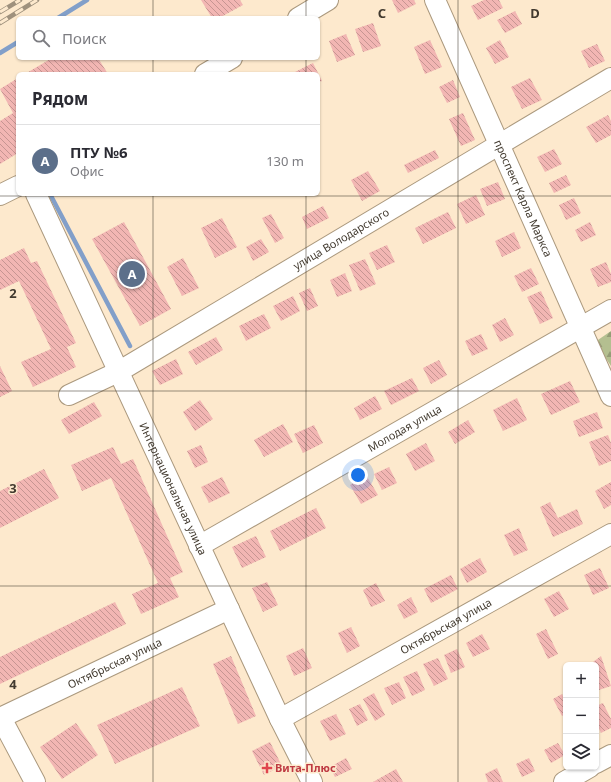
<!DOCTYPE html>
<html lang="ru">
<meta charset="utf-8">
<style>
:root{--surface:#fff;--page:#f7f7f7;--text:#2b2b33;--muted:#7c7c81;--line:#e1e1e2;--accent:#2d7266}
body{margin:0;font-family:"Noto Sans",sans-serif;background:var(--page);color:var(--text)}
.controls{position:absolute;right:12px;bottom:12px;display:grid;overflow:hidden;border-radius:6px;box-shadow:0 1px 3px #0004}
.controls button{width:36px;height:36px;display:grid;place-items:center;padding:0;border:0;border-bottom:1px solid var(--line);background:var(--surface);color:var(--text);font:20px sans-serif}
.you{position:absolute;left:358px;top:475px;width:14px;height:14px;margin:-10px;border:3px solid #fff;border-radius:50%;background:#1a73e8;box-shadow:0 0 0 6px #1a73e833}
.badge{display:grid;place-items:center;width:26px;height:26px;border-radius:50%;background:var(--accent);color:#fff;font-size:13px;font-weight:700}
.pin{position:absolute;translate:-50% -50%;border:2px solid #fff;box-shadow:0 1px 4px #0006}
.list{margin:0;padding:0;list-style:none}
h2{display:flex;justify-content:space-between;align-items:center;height:52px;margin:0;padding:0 16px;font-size:17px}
h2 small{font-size:13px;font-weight:400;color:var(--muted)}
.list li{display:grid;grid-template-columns:26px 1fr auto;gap:12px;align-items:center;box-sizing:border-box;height:72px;padding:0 16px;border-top:1px solid var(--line)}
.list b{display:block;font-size:15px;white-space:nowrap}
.list p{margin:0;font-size:13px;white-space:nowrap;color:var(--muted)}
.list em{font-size:13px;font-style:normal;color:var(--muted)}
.icon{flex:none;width:22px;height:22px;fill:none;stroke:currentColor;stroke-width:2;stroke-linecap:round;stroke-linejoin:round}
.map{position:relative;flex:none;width:611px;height:782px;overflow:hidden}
.search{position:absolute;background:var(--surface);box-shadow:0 1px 3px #0004;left:16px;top:16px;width:304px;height:44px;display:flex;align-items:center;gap:10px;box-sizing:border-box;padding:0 14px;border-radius:6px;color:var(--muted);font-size:15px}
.panel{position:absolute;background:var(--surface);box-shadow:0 1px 3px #0004;left:16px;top:72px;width:304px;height:124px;border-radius:6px}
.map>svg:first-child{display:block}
.forest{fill:url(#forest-firs)}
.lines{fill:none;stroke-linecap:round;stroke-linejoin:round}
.stream{stroke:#829fc9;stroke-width:4.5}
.building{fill:url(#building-back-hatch)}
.minor-casing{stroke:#ab997e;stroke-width:22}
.minor{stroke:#fff;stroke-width:20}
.rail-casing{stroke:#9f917d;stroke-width:4.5}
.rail{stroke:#fde9cd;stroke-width:3;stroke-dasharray:9;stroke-linecap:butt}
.grid{fill:none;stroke:#423a2f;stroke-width:1;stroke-opacity:0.55}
.health-dot{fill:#e0444e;stroke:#fde9cd;stroke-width:1.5}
.labels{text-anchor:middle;stroke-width:3;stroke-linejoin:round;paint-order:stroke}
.street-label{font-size:11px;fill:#423a2f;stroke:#fde9cd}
.health-label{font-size:11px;font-weight:bold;fill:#be3a42;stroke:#fde9cd;text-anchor:start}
.grid-label{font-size:13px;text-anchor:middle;font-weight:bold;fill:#423a2f;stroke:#fde9cd;stroke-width:3;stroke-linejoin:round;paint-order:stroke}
</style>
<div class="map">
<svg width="611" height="782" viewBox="0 0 611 782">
<defs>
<pattern id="forest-firs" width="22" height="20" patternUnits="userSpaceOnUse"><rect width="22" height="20" fill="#b4bf90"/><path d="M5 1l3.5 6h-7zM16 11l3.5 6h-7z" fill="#949c76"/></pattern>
<pattern id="building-back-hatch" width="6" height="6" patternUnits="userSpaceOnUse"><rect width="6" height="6" fill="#f2b6b3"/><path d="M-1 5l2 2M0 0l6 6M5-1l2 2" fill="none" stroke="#c69592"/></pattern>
</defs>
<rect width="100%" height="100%" fill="#fde9cd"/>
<path class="forest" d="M611,331V366L595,342Z"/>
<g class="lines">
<path class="stream" d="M58,18L87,0
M0,53L18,42
M50,194L130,346"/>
</g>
<path class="building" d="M201,0H240L243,5L219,18H212Z
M392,0H414L416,4L398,13Z
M484,0H499L503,8L478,20L471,6Z
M515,11L522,24L505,33L497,20Z
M373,23L381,46L363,52L355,29Z
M346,34L355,55L337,62L329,41Z
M430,40L442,67L425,74L414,47Z
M500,40L509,57L495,64L486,48Z
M597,44L605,61L589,68L581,51Z
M52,58H98L108,74H25Z
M313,63L322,81L318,82V74H296L295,72Z
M18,78V153L0,164V121L13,113L0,89Z
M530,78L542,100L522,109L511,87Z
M453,80L460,97L447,103L439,87Z
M463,113L475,140L461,146L449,119Z
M608,115L611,121V135L596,143L586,127Z
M554,149L562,164L545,172L537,157Z
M435,150L439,158L408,173L404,165Z
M368,171L380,191L362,201L351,180Z
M566,175L571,185L554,193L549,183Z
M498,182L505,199L487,206L480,189Z
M476,195L485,215L466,224L457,204Z
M574,198L581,213L566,220L559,205Z
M323,206L329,218L307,229L302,217Z
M448,212L456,228L423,244L415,228Z
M271,214L284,238L275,243L262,218Z
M222,218L237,247L215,258L201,228Z
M124,222L171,309L140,326L92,239Z
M590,222L596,235L581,242L575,230Z
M514,232L521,248L502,257L495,241Z
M261,239L269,252L253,261L246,247Z
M387,245L395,262L377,270L369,253Z
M24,248L31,263L37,261L76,343L67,347L76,367L33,387L21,362L51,349L19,281L0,290V260Z
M183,258L199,288L182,296L167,267Z
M365,259L376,284L360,291L349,265Z
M606,262L611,274V282L598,287L590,269Z
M531,268L539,284L522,292L514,276Z
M345,273L352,291L337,297L330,280Z
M310,288L318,306L307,311L299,293Z
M541,291L553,318L540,324L527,297Z
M293,296L300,311L281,321L273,306Z
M264,314L271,328L246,341L239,326Z
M505,318L514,335L500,342L492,325Z
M481,334L488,349L472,356L465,341Z
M216,337L223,350L196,365L188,352Z
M176,359L183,374L160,385L152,371Z
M439,360L447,375L431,384L423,368Z
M0,366L12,391L0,397Z
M412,378L419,391L391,405L384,391Z
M570,381L580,402L551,415L541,394Z
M375,396L382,409L360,420L354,408Z
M517,398L527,420L503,431L493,410Z
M200,400L213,419L195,431L183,412Z
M94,402L102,416L69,434L61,420Z
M597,412L603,428L579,437L573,421Z
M468,420L475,432L455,444L448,432Z
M283,424L293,442L264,457L254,440Z
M314,425L323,443L303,453L294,434Z
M608,435L611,443V461L599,466L589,442Z
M426,443L435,461L415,471L406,454Z
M201,445L208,462L195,468L187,451Z
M113,447L121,464L133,459L183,572L170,578L179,597L141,614L132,594L158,583L111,478L82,491L71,465Z
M389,467L397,483L382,490L374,474Z
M44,469L59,498L0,528V491Z
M366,475L378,495L361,504L350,485Z
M222,477L230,493L209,503L201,487Z
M611,482V505L604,509L595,491Z
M550,502L558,518L577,509L583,524L553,537L540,507Z
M316,508L326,528L280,551L270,531Z
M519,528L528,550L514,556L504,535Z
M256,536L266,557L242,568L232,547Z
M480,558L487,572L467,583L460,569Z
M600,568L609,588L593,595L584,575Z
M451,575L458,589L431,603L424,589Z
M267,582L278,605L263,612L252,588Z
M376,583L385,601L371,607L363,590Z
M559,591L569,609L554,617L544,599Z
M411,597L418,612L404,619L397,605Z
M115,602L126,624L0,684V657Z
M351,627L360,646L347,653L338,633Z
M546,629L558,654L548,659L536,634Z
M482,634L490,649L473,657L466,643Z
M303,648L312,668L294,676L286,656Z
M457,649L465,667L451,673L444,655Z
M231,656L256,716L238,724L213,664Z
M601,656L611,686L596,691V665H589Z
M438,658L448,679L434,686L423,664Z
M417,671L425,690L412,696L403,677Z
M399,682L406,698L392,705L384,688Z
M182,687L200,726L115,764L97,725Z
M374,693L385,715L375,721L363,699Z
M562,694L566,702V714L562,716L553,699Z
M603,703L611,719V728L601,733L596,722V706Z
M360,704L368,720L357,726L349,709Z
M336,714L346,734L330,741L320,721Z
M76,723L98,755L62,779L40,747Z
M270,742L282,766L264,775L252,751Z
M558,743L565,755L551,763L544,750Z
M346,758L352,769L335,777L330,767Z
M529,758L535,771L522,777L516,764Z
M497,768L503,782H488L485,774Z
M396,769L403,782H373Z"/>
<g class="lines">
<defs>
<g id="minor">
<path id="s1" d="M435,0L611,396"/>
<path d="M298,18L328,0"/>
<path d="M205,74L232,58"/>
<path id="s2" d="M36,194L280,719L312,782"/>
<path d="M0,195L18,186"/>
<path id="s3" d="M69,395L118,372L611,78"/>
<path id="s4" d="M199,546L611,310"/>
<path id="s5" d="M0,718L229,609"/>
<path d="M1,718L35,782"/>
<path id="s6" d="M280,719L611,534"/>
<path d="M596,763L611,755"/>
<path d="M564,782L590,767"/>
</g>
</defs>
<use href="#minor" class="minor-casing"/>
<use href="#minor" class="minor"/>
<defs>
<path id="rail" d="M0,12L20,0
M0,23L37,0"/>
</defs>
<use href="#rail" class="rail-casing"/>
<use href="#rail" class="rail"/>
</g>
<path class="grid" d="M153,0V18M306,0V18M458,0V782M153,58V74M306,58V74M153,194V782M306,194V782M0,196H611M0,391H611M0,586H611"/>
<path class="health-dot" d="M265 762h4v4h4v4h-4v4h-4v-4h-4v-4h4z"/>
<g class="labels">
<g class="street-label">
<text dy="4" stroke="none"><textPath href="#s1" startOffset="217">проспект Карла Маркса</textPath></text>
<text dy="4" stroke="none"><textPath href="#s3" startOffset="314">улица Володарского</textPath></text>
<text dy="4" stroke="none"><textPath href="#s4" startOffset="237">Молодая улица</textPath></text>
<text dy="4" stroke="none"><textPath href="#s2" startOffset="325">Интернациональная улица</textPath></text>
<text dy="4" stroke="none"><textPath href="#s6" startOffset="190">Октябрьская улица</textPath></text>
<text dy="4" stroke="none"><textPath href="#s5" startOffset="127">Октябрьская улица</textPath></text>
</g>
<g class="health-label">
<text x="275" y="772">Вита-Плюс</text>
</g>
</g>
<g class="grid-label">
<text x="382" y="18">C</text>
<text x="535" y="18">D</text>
<text x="13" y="298">2</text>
<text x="13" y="493">3</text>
<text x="13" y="689">4</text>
</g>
</svg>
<div class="controls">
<button>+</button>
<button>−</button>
<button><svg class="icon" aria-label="layers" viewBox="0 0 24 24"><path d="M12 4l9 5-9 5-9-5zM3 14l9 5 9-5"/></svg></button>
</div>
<div class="you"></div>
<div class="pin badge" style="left:132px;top:274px;background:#5c6f8a">A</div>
<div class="search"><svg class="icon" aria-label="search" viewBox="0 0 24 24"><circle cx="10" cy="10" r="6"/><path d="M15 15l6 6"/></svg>Поиск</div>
<section class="panel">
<h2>Рядом<small></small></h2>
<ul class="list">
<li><span class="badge" style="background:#5c6f8a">A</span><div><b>ПТУ №6</b><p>Офис</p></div><em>130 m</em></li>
</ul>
</section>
</div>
